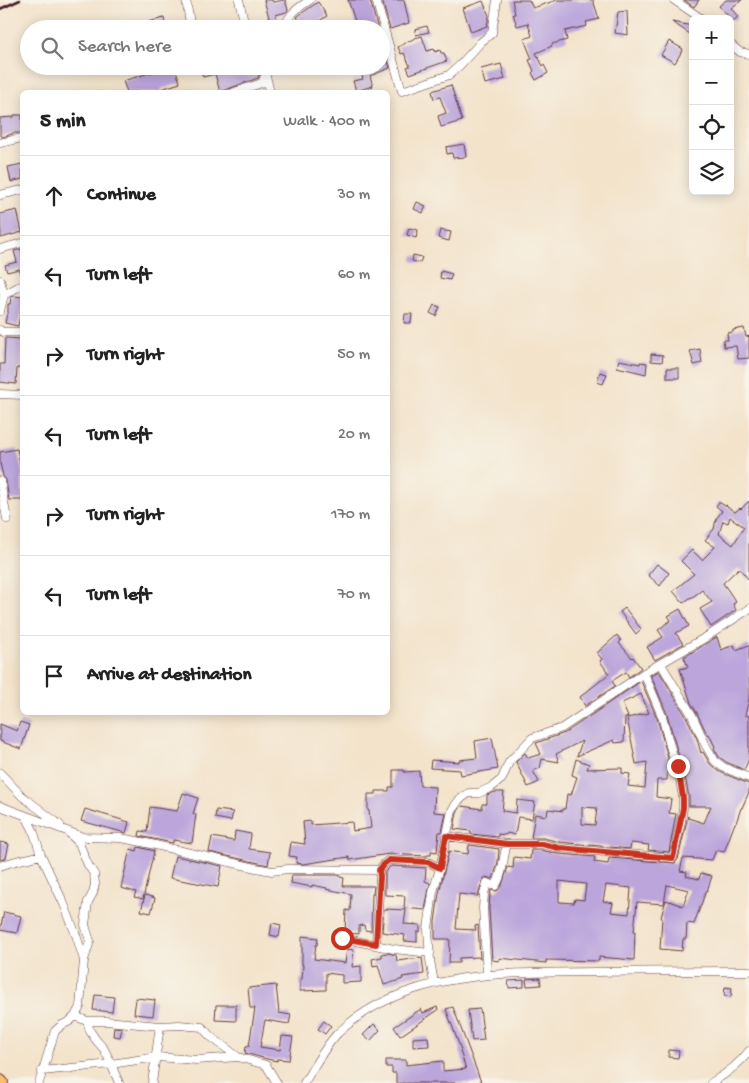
<!DOCTYPE html>
<meta charset="utf-8">
<style>
:root{--surface:#fff;--page:#f6f6f6;--text:#222;--muted:#767676;--line:#e0e0e0}
body{margin:0;font-family:"Gochi Hand",sans-serif;background:var(--page);color:var(--text)}
.controls{position:absolute;right:15px;top:15px;display:grid;overflow:hidden;border-radius:8px;box-shadow:0 2px 12px #0003}
.controls button{width:45px;height:45px;display:grid;place-items:center;padding:0;border:0;border-bottom:1px solid var(--line);background:var(--surface);color:var(--text);font:25px sans-serif}
.stop{position:absolute;width:15px;height:15px;margin:-11px;border:4px solid #c8321e;border-radius:50%;background:#fff}
.stop.end{background:#c8321e;border-color:#fff;box-shadow:0 1px 5px #0008}
.list{margin:0;padding:0;list-style:none}
h2{display:flex;justify-content:space-between;align-items:center;height:65px;margin:0;padding:0 20px;font-size:21px}
h2 small{font-size:16px;font-weight:400;color:var(--muted)}
.list li{display:grid;grid-template-columns:32px 1fr auto;gap:15px;align-items:center;box-sizing:border-box;height:80px;padding:0 20px;border-top:1px solid var(--line)}
.list b{display:block;font-size:19px;white-space:nowrap}
.list em{font-size:16px;font-style:normal;color:var(--muted)}
.icon{flex:none;width:28px;height:28px;fill:none;stroke:currentColor;stroke-width:2;stroke-linecap:round;stroke-linejoin:round}
.map{position:relative;flex:none;width:749px;height:1083px;overflow:hidden}
.search{position:absolute;background:var(--surface);box-shadow:0 2px 12px #0003;left:20px;top:20px;width:370px;height:55px;display:flex;align-items:center;gap:12px;box-sizing:border-box;padding:0 18px;border-radius:28px;color:var(--muted);font-size:19px}
.panel{position:absolute;background:var(--surface);box-shadow:0 2px 12px #0003;left:20px;top:90px;width:370px;height:625px;border-radius:8px}
.map>svg:first-child{display:block}
.building{fill:#bba5db;fill-rule:evenodd}
.lines{fill:none;stroke-linecap:round;stroke-linejoin:round}
.minor-casing{stroke:#633c43;stroke-width:9}
.trunk-casing{stroke:#633c43;stroke-width:16}
.minor{stroke:#fff;stroke-width:8}
.trunk{stroke:#fbbd6e;stroke-width:14}
.rail{stroke:#4a1f2b;stroke-width:2.5}
.route{stroke:#c8321e;stroke-width:6}
</style>
<div class="map">
<svg width="749" height="1083" viewBox="0 0 749 1083">
<rect width="100%" height="100%" fill="#f7f3e8"/>
<filter id="ink" filterUnits="userSpaceOnUse"><feTurbulence type="fractalNoise" baseFrequency=".02" numOctaves="2"/><feDisplacementMap in="SourceGraphic" scale="10" xChannelSelector="R" yChannelSelector="G"/><feConvolveMatrix kernelMatrix="1 2 1 2 8 2 1 2 1" color-interpolation-filters="sRGB"/></filter>
<filter id="wash" filterUnits="userSpaceOnUse"><feTurbulence type="fractalNoise" baseFrequency=".0096" numOctaves="4" result="noise"/><feDisplacementMap in="SourceGraphic" scale="20" xChannelSelector="R" yChannelSelector="G"/><feGaussianBlur stdDeviation="1.12" result="paint"/><feColorMatrix in="noise" values="0 0 0 0 0 0 0 0 0 0 0 0 0 0 0 0 0 1.4 0 .05"/><feComposite in="paint" operator="in"/></filter>
<g filter="url(#wash)">
<rect width="100%" height="100%" fill="#f3e3cb"/>
<g id="blocks">
<path class="building" d="M264,0H272L273,2L285,0L288,10L286,12L276,15L277,19L270,21Z
M348,0H370L378,29H364L363,25L357,27Z
M382,0H404L409,23L390,29Z
M512,0H529L533,8L557,0H593L599,19L586,22L587,26L565,31L567,40L552,44V46L536,53L543,66L544,65L548,73L536,80L532,73L534,71L529,60L532,59L524,39L532,36L528,23L517,26L513,14H515Z
M684,0H699L694,7Z
M726,0H742L731,8L738,17L733,21L719,6Z
M483,1L489,16L487,26L471,32L463,8Z
M318,2L327,16L307,29H304L297,17L302,13Z
M627,11L628,35L615,33L618,12Z
M164,18L166,29H149L148,22Z
M672,22L693,26V36Z
M427,26L429,32L416,35L415,29Z
M422,36L427,51L434,49L435,52L440,50L441,53H444L447,61L410,74L407,67L410,66L404,53L401,54L398,47L415,38Z
M381,41L390,68L370,76L373,86L356,91L353,81L363,79L359,66H381Z
M669,41L683,49L675,63L661,55Z
M501,64L505,79L485,84L481,69Z
M200,66H260L261,70L258,78L220,92L215,74L203,77Z
M175,67L180,83L161,89L162,92H127L123,81L156,71Z
M451,85L462,121L441,127L438,116L446,113L440,97L434,99L432,91Z
M14,115H22V133H12V134L2,137L0,136V118L14,117Z
M464,144L466,157L453,158L452,153L447,154L446,147Z
M22,164V179L11,182L8,167Z
M417,202L426,206L423,213L414,209Z
M17,210L22,232L1,238L0,214Z
M409,228L418,230L416,238L407,235Z
M440,230L451,232L449,241L438,238Z
M21,249L22,255V273L21,274L19,269L7,272L5,265L17,262L14,251Z
M413,255L422,257L420,263L412,261Z
M441,271L452,274L450,280L440,278Z
M14,296L22,297V311L21,310L18,326L5,323L7,314H8V304H10L11,297Z
M434,305L440,307L436,316L430,313Z
M405,314H412L411,323H404Z
M744,328L746,337L749,336V358L738,359L736,346L724,347L723,340H728L727,333L733,332V330Z
M5,338L22,339V368H17L16,384L0,382V364H4Z
M700,349L702,363L694,365L690,351Z
M651,354L663,355L662,362L651,361Z
M619,360L640,364V362L647,363L646,374L617,367Z
M667,368H679V378H667Z
M600,372L607,374L603,384L597,382Z
M17,449L22,471V500H9L6,480L3,476L0,463V452Z
M749,501V580L739,568L723,583L736,602L733,604L736,610L711,627L700,609L712,602L702,590L691,598V597L683,603L673,591L694,574L681,561L692,550L702,560L715,547L705,540L714,529L716,519L722,511L716,506L719,502L725,506L727,505L726,506L735,512L740,508L741,509ZM730,517L744,527L733,545L719,534L723,521L728,523Z
M657,564L669,573L660,586L648,575Z
M625,608L641,629L636,634L620,612Z
M680,609L689,626L676,633L683,644L655,660L647,647L663,637L658,630L671,620L668,616Z
M617,635L621,641L619,643L632,658L633,657L641,668L629,677L626,672L612,681L615,686L585,706L580,697L609,674L600,661L602,659L597,653Z
M717,637L721,650L734,645L736,650L749,645V699L745,715L749,716V759L744,770L726,762L719,757L714,748L715,747L709,734H707L697,713L691,703L680,669L688,667L684,657Z
M659,671L687,718L697,739L701,753L703,752L710,764L720,772L749,784V792L742,808H741L736,823H735L724,852L716,850L712,860L683,858L680,871L687,872L686,876L699,879L701,873L712,876L707,891H706L694,924L687,923L686,939H683L682,951L660,949L662,918L661,917L666,900L683,906L689,890L667,885L664,904L637,902L634,931H635L634,960L599,957V961L546,960V963L499,958V961L492,960L489,908L490,895L491,890L497,891L502,885L508,867L513,868L514,857L530,859L531,850H541L558,854L595,857L594,862L608,864L609,858L675,863L678,859L688,816V818L704,823L711,806H689V797L683,765L679,757L667,714L651,675ZM559,881L586,884L584,900L575,899L574,903L559,902ZM606,885L631,888L629,914L611,912L613,903L603,901Z
M641,681L657,718L668,758L667,780H657L656,797L671,799L669,813L676,814L669,852L648,850L649,845L631,843L630,849L560,842L543,838H531L535,814L547,816L548,809L563,811V809H565L567,794L571,795L577,777L572,775L576,759L589,764L587,769L622,768V773L630,774L628,786L645,788L647,762L636,764L627,718L649,713L641,694L622,703L628,717L625,718L624,742L615,743L614,740L577,756L582,741L556,754L559,762L542,759L540,768L533,771L539,782L528,787L516,762L525,753L528,758L541,754L536,743L565,733ZM582,807L597,808L595,825L582,824Z
M20,722L29,725L21,749L0,741V724L17,731Z
M492,738L498,769L461,775L460,770L430,768L431,760L459,762V760L477,758L475,741Z
M393,770H404V772L419,771L420,786L435,787L434,812L446,813L442,832H439L437,852L431,851V855H427V856L389,854L350,860L349,857L303,864L296,863L297,857L289,856L291,842L305,844L303,822L311,821V825L352,822L353,831L371,828L369,811H368V794H376V791H389V787H393Z
M495,792H504L502,811L516,813L517,800L535,802L532,819L518,817L515,835L507,833L506,835L498,834V837L471,834V831L454,829L457,812L461,807L462,806L482,809V804H487V795Z
M183,793L198,798L193,814H196L192,843L173,840V843L139,836L140,831L147,832L150,807L177,811Z
M85,809L129,822L126,833L81,821Z
M216,810L233,812L231,821L215,818Z
M235,831L251,834L249,849L270,852L268,865L209,852L212,837L234,841Z
M0,842L9,844L6,858L0,860Z
M469,845L499,849L498,862L493,879L486,877L483,879L478,896L459,894L456,929L476,930L475,926L478,925L480,959L478,957L459,958V963H449L450,939H435V922L439,893L449,851L468,854Z
M138,847L154,851L143,899L134,897L136,892L121,888L130,849L137,851Z
M175,856L222,866L218,887L170,878Z
M391,866L426,868L425,881L430,883L425,910L404,908L405,896L385,895V872Z
M292,875H340V877L344,878L343,886H374L373,894H372L371,931L365,930L364,925L359,926V934L345,933L346,910L350,911L351,894L326,889L327,888L312,885V887L291,883Z
M145,895L155,898L151,913L141,911Z
M384,909L406,910L404,924L420,925V932H417V942L404,941L405,935L382,932Z
M4,912L21,916L17,933L0,930Z
M272,923L281,925L279,937L270,935Z
M302,936L318,938L317,945H316L314,959L345,963L347,949L354,950L352,967L361,966V982L342,983V975L326,973V990L300,991V979H302L303,965H302Z
M387,953L396,955L397,961L422,958L424,974L402,977L403,979L384,985L378,965L373,966L372,959L382,957V954Z
M540,978L541,985L527,986L526,979Z
M524,980V987L509,988L508,981Z
M276,985L279,1013L291,1015L289,1024L265,1020L260,1047L280,1050L282,1036L293,1037L289,1060L277,1059V1061L267,1059L245,1053L246,1046H249L255,1008H250L248,988Z
M725,987L732,988L731,997L724,996Z
M95,995L114,997L112,1012L93,1010Z
M136,998L155,1000L153,1016L134,1014Z
M216,1005H236V1021L215,1020Z
M437,1007L438,1010L400,1036L394,1027L421,1009L423,1013Z
M453,1007L481,1082L477,1083H396V1073H392V1067H386V1060H406V1065L443,1061V1071L466,1069L460,1051L461,1050L446,1009Z
M480,1009L484,1040L472,1041L468,1010Z
M324,1021L331,1026L325,1034L318,1029Z
M374,1024L380,1030L370,1041L363,1035Z
M114,1027L122,1028L120,1037L113,1036Z
M428,1037L429,1046L413,1047V1038Z
M669,1050L679,1051L678,1058L669,1057Z"/>
</g>
</g>
<g filter="url(#ink)">
<use href="#blocks" fill-opacity="0" stroke="#633c43" stroke-width="1"/>
<g class="lines">
<defs>
<path id="minor" d="M186,0L191,29
M239,0L246,29
M376,0L402,91L449,75L461,64L481,42L492,33L497,0
M674,0L702,19
M269,29L285,24
M284,29C287,15 299,7 310,0
M730,44L740,52L749,54
M266,76L270,92
M234,92L262,83L269,66
M0,143L22,138
M0,195L22,190
M0,249L22,243
M0,280L4,295L0,311
M4,295L18,287L22,286
M0,330L3,332H22
M0,394L22,395
M0,481L7,519
M661,664L692,715L706,746L715,761L723,767L749,778
M0,773L22,796L60,825
M0,806L83,837L121,838L142,842L256,868L272,871L288,869L379,870
M26,816L33,830L41,855L64,904L76,935L84,960
M446,836L507,844H542L559,848L673,858L681,822L683,808V798L678,766L674,759L670,746L662,716L644,673
M0,866C14,860 28,859 41,855
M342,938L394,949L430,953
M376,944L380,877L379,870L384,864L389,860L428,862L440,868
M487,975L483,908L484,894L487,883L495,886C503,877 503,856 507,844
M434,983L430,960L428,929L433,892L440,868L452,810L459,800L469,793H479L492,787L502,779L509,762L532,738L562,728L644,673L708,636L749,609
M75,1016L87,1021H106L160,1026L179,1025L202,1027L210,1036L238,1057L266,1065L277,1083
M87,1021L90,1031L96,1040L104,1049L108,1057L119,1083
M42,1071L111,1064L157,1057L196,1060L238,1057
M39,1083L55,1031L62,1025L70,1021L75,1016L80,1007L84,960L90,941L85,925L88,902L93,893L95,884L94,874L88,865L79,843L69,833
M152,1083L160,1026
M304,1083C314,1067 325,1046 338,1033C407,968 510,973 597,972C648,971 698,971 749,971
M711,1083C726,1074 739,1065 749,1051"/>
<path id="trunk" d="M0,1082L1,1083"/>
</defs>
<use href="#minor" class="minor-casing"/>
<use href="#trunk" class="trunk-casing"/>
<use href="#minor" class="minor"/>
<use href="#trunk" class="trunk"/>
<path class="rail" d="M0,9L20,0"/>
</g>
</g>
<g class="lines" filter="url(#ink)">
<path class="route" d="M342,938L376,944L380,876L379,870L384,864L389,860L428,862L440,868L446,836L507,844H542L559,848L673,858L683,808V798L678,766"/>
</g>
</svg>
<div class="controls">
<button>+</button>
<button>−</button>
<button><svg class="icon" aria-label="locate" viewBox="0 0 24 24"><circle cx="12" cy="12" r="6"/><path d="M12 2v4M12 18v4M2 12h4M18 12h4"/></svg></button>
<button><svg class="icon" aria-label="layers" viewBox="0 0 24 24"><path d="M12 4l9 5-9 5-9-5zM3 14l9 5 9-5"/></svg></button>
</div>
<div class="stop" style="left:342px;top:938px"></div>
<div class="stop end" style="left:678px;top:766px"></div>
<div class="search"><svg class="icon" aria-label="search" viewBox="0 0 24 24"><circle cx="10" cy="10" r="6"/><path d="M15 15l6 6"/></svg>Search here</div>
<section class="panel">
<h2>5 min<small>Walk · 400 m</small></h2>
<ul class="list">
<li><svg class="icon" aria-label="ahead" viewBox="0 0 24 24"><path d="M12 20V5M6 11l6-6 6 6"/></svg><div><b>Continue</b></div><em>30 m</em></li>
<li><svg class="icon" aria-label="left" viewBox="0 0 24 24"><path d="M17 20v-9H6M10 6l-5 5 5 5"/></svg><div><b>Turn left</b></div><em>60 m</em></li>
<li><svg class="icon" aria-label="right" viewBox="0 0 24 24"><path d="M7 20v-9h11M14 6l5 5-5 5"/></svg><div><b>Turn right</b></div><em>50 m</em></li>
<li><svg class="icon" aria-label="left" viewBox="0 0 24 24"><path d="M17 20v-9H6M10 6l-5 5 5 5"/></svg><div><b>Turn left</b></div><em>20 m</em></li>
<li><svg class="icon" aria-label="right" viewBox="0 0 24 24"><path d="M7 20v-9h11M14 6l5 5-5 5"/></svg><div><b>Turn right</b></div><em>170 m</em></li>
<li><svg class="icon" aria-label="left" viewBox="0 0 24 24"><path d="M17 20v-9H6M10 6l-5 5 5 5"/></svg><div><b>Turn left</b></div><em>70 m</em></li>
<li><svg class="icon" aria-label="arrive" viewBox="0 0 24 24"><path d="M6 21V4h12l-3 4 3 4H6"/></svg><div><b>Arrive at destination</b></div></li>
</ul>
</section>
</div>
